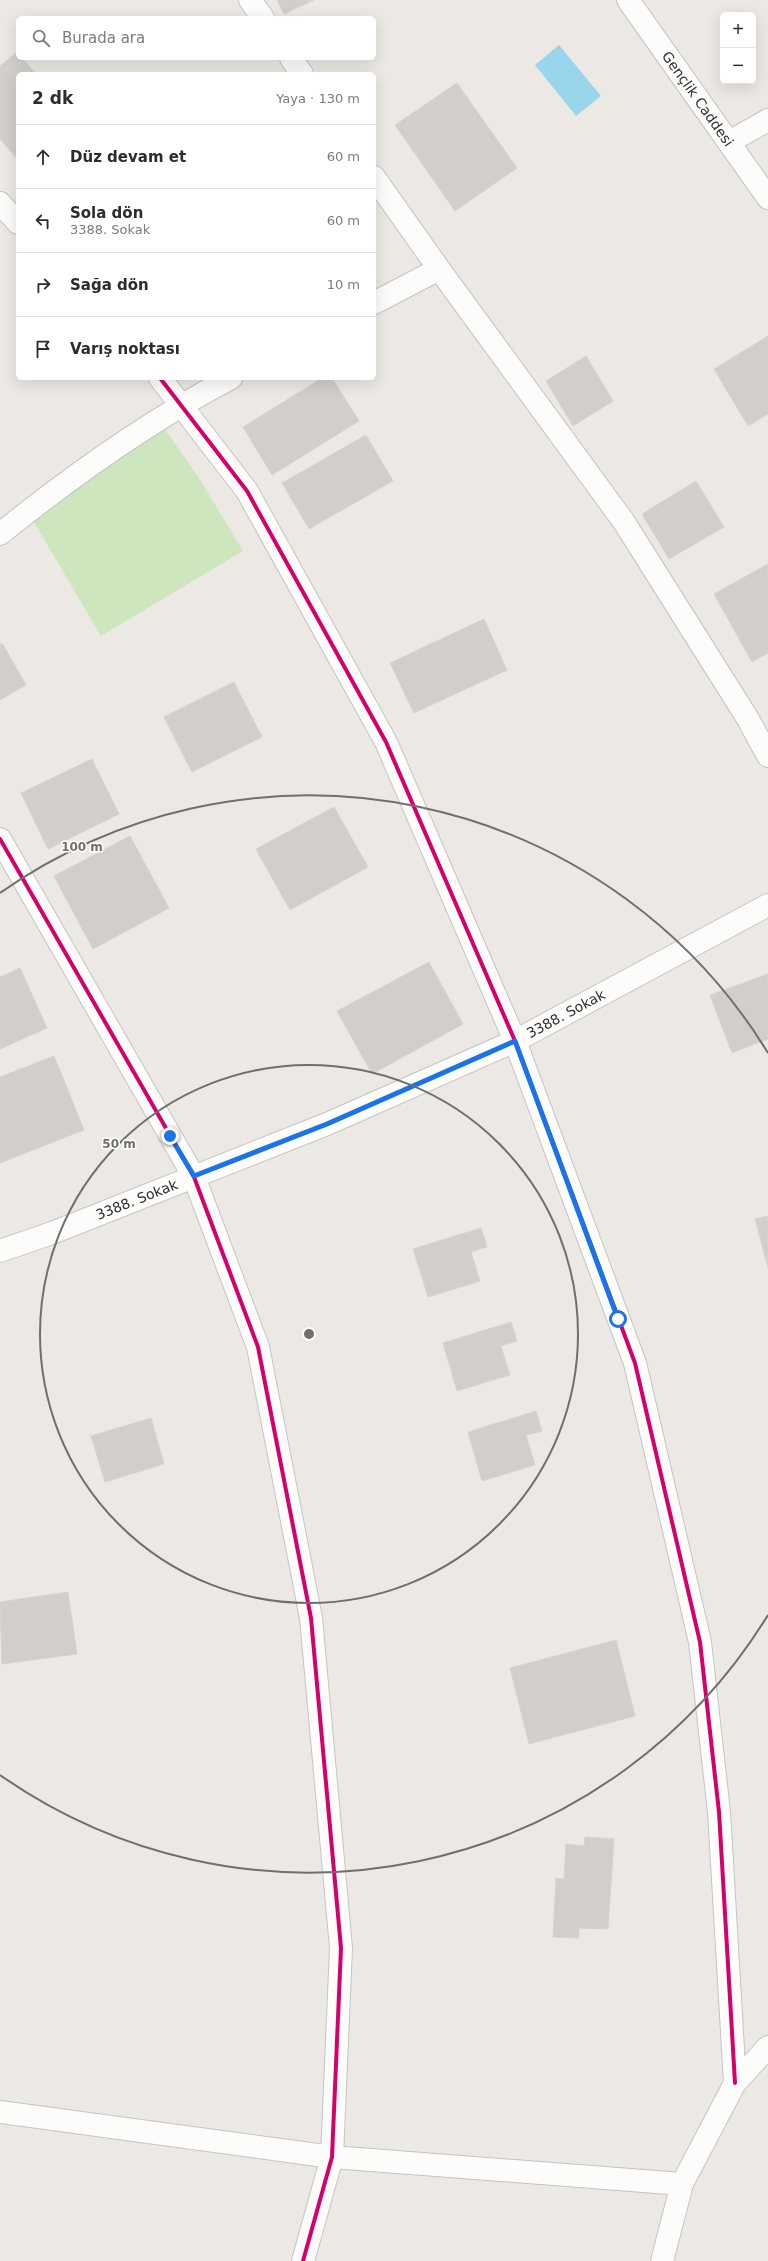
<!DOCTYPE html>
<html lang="tr">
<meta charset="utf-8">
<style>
:root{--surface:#fff;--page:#f7f7f7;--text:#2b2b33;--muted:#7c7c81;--line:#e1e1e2}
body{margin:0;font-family:"DejaVu Sans",sans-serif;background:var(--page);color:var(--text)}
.controls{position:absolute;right:12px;top:12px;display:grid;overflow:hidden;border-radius:6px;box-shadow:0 4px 16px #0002}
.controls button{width:36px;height:36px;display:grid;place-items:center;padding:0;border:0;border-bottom:1px solid var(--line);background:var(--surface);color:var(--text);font:20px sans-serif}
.stop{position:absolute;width:12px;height:12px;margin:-9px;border:3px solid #1a73e8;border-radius:50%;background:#fff}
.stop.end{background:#1a73e8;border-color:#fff;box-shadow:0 1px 4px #0008}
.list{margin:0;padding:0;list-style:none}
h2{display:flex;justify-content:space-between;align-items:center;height:52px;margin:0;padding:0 16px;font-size:17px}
h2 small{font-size:13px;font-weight:400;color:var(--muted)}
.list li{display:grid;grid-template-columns:26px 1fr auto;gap:12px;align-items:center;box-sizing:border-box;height:64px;padding:0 16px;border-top:1px solid var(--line)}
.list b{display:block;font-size:15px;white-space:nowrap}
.list p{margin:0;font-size:13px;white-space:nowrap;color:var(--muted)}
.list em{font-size:13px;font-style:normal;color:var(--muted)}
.icon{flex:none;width:22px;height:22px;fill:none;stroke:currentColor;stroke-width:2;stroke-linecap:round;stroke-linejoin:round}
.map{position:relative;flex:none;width:768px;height:2261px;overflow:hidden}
.search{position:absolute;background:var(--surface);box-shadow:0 4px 16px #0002;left:16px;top:16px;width:360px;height:44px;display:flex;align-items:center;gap:10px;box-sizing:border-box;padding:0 14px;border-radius:6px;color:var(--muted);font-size:15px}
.panel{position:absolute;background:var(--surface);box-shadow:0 4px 16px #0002;left:16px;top:72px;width:360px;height:308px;border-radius:6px}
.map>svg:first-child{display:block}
.green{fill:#cee6be}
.water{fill:#99d6ec}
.building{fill:#d1cecb;stroke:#d7d4d0}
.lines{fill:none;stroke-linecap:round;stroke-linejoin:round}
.minor-casing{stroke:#c5c4c5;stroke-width:24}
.minor{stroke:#fcfcfb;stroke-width:22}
.cycleway-casing{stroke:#fff;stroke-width:6}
.cycleway{stroke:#d6006c;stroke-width:4}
.route{stroke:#1a73e8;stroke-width:5}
.ring{fill:none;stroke:#706f6e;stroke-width:2}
.labels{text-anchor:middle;stroke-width:3;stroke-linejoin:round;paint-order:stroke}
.street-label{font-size:14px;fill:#2e2e2e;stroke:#fff}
.centre{fill:#706f6e;stroke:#fff;stroke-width:2}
.ring-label{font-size:12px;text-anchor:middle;font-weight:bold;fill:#706f6e;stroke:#fff;stroke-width:3;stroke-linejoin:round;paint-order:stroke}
</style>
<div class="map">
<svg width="768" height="2261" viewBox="0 0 768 2261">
<rect width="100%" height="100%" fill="#ece8e4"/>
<path class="green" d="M163,427L197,475L243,551L101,636L31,517Z"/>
<path class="water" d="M559,45L601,96L576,116L535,65Z"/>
<path class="building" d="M277,0H314L284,14Z
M17,52L18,58H22L36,74H18V160L0,139V66Z
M457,83L517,168L455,211L395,125Z
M768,336V414L748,426L714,369Z
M586,356L613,401L573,426L546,381Z
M322,378H332L359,421L272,475L243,427Z
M366,435L393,481L309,529L282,483Z
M696,481L724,527L669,559L642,514Z
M768,564V653L752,662L714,594Z
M484,619L507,670L414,713L390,663Z
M2,643L26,685L0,700V645Z
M234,682L262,737L192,772L164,717Z
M92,759L119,814L48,849L21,793Z
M334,807L368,867L290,910L256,849Z
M130,836L169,908L93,949L54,876Z
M429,962L463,1024L372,1074L337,1011Z
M20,968L47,1028L0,1049V977Z
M768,974V1039L732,1053L710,995Z
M54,1056L84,1130L0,1163V1077Z
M768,1216V1268L755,1219Z
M481,1228L487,1247L471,1252L480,1281L428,1297L413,1249Z
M511,1322L517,1341L501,1346L510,1375L457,1391L443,1343Z
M536,1411L542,1431L526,1435L535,1465L482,1481L468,1432Z
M151,1418L164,1464L105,1482L91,1436Z
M68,1592L77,1654L2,1664L0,1602Z
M616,1640L635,1716L529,1744L510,1668Z
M585,1837L614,1839L608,1929L579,1928V1938L553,1937L556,1878L564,1879L566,1844L584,1846Z"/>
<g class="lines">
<defs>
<g id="minor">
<path d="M250,0L263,18"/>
<path id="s1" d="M628,0L768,198"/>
<path d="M291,58L302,74"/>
<path d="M729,142L768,120"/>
<path d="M374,177L439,269L624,522L748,719L768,756"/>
<path d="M0,203L18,223"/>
<path d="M374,303L439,269"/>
<path d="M160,378L247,491L386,742L515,1041L635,1363L700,1642L719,1812L735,2083"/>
<path d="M0,534C73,475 149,421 231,378"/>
<path d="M0,839L194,1177L258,1347L311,1618L341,1948L332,2157L303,2261"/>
<path id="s2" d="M0,1251L52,1233L327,1124L515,1041L768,905"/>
<path d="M0,2112L332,2157L682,2184"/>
<path d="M662,2261L682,2184L735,2083L768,2047"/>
</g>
</defs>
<use href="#minor" class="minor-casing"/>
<use href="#minor" class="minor"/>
<defs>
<path id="cycleway" d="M160,378L247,491L386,742L515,1041L635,1363L700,1642L719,1812L735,2083
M0,839L194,1177L258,1347L311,1618L341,1948L332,2157L303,2261"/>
</defs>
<use href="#cycleway" class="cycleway-casing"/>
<use href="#cycleway" class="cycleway"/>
</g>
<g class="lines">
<path class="route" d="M170,1136L194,1176L327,1124L515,1041L618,1319"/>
</g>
<g class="ring">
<circle cx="309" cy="1334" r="269"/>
<path d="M768 1615A538 538 0 0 1 0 1775M0 893A538 538 0 0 1 768 1053"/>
</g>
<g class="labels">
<g class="street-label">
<text dy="5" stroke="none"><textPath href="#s1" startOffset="121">Gençlik Caddesi</textPath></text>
<text dy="5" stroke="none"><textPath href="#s2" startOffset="614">3388. Sokak</textPath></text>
<text dy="5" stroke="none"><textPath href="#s2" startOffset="146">3388. Sokak</textPath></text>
</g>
</g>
<circle cx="309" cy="1334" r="6" class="centre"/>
<g class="ring-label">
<text x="82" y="851">100 m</text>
<text x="119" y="1148">50 m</text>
</g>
</svg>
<div class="controls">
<button>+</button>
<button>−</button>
</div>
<div class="stop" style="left:618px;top:1319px"></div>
<div class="stop end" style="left:170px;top:1136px"></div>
<div class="search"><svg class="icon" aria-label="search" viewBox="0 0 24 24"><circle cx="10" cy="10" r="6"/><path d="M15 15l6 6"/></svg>Burada ara</div>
<section class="panel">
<h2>2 dk<small>Yaya · 130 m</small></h2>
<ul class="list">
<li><svg class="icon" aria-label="ahead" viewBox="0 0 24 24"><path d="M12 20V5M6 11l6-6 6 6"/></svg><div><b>Düz devam et</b></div><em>60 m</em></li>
<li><svg class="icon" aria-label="left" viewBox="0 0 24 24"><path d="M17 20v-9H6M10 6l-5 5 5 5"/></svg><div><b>Sola dön</b><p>3388. Sokak</p></div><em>60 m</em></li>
<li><svg class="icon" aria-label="right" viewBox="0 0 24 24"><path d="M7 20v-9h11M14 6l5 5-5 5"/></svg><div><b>Sağa dön</b></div><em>10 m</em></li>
<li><svg class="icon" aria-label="arrive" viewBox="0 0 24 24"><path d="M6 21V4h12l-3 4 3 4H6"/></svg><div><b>Varış noktası</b></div></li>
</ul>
</section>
</div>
